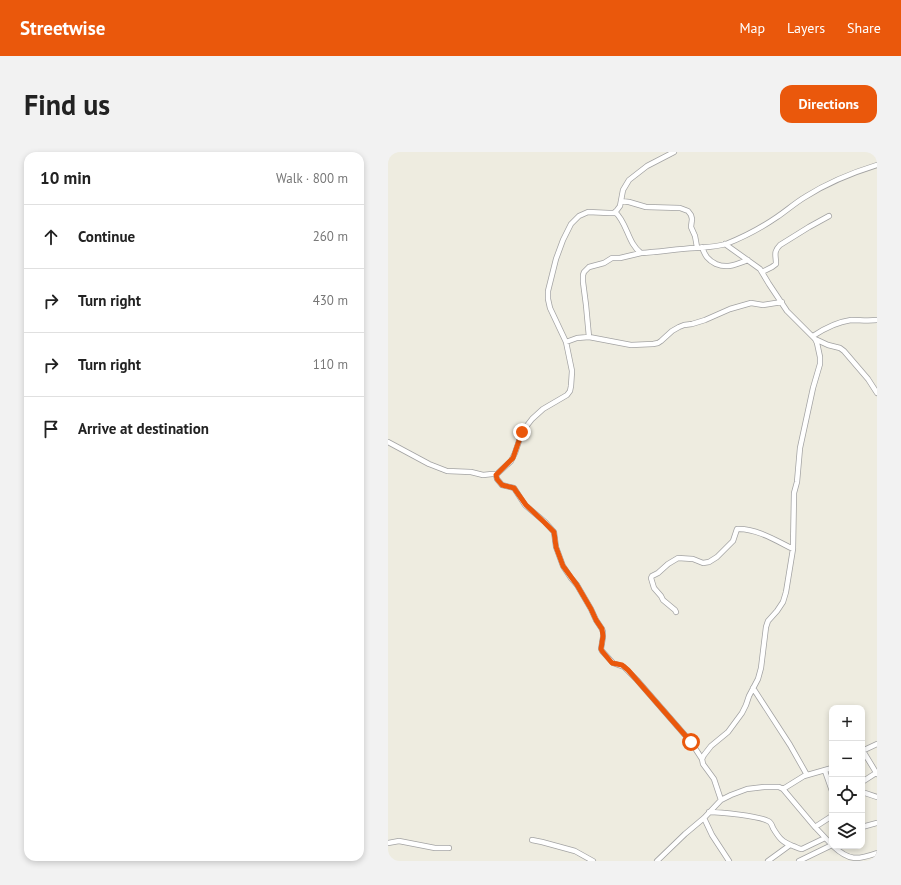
<!DOCTYPE html>
<meta charset="utf-8">
<style>
:root{--surface:#fff;--page:#f2f2f2;--text:#222;--muted:#767676;--line:#e0e0e0;--accent:#ea580c}
body{margin:0;font-family:"PT Sans",sans-serif;background:var(--page);color:var(--text)}
.controls{position:absolute;right:12px;bottom:12px;display:grid;overflow:hidden;border-radius:8px;box-shadow:0 2px 6px #0003}
.controls button{width:36px;height:36px;display:grid;place-items:center;padding:0;border:0;border-bottom:1px solid var(--line);background:var(--surface);color:var(--text);font:20px sans-serif}
.stop{position:absolute;width:12px;height:12px;margin:-9px;border:3px solid #ea580c;border-radius:50%;background:#fff}
.stop.end{background:#ea580c;border-color:#fff;box-shadow:0 1px 4px #0008}
.list{margin:0;padding:0;list-style:none}
h2{display:flex;justify-content:space-between;align-items:center;height:52px;margin:0;padding:0 16px;font-size:17px}
h2 small{font-size:13px;font-weight:400;color:var(--muted)}
.list li{display:grid;grid-template-columns:26px 1fr auto;gap:12px;align-items:center;box-sizing:border-box;height:64px;padding:0 16px;border-top:1px solid var(--line)}
.list b{display:block;font-size:15px;white-space:nowrap}
.list em{font-size:13px;font-style:normal;color:var(--muted)}
.icon{flex:none;width:22px;height:22px;fill:none;stroke:currentColor;stroke-width:2;stroke-linecap:round;stroke-linejoin:round}
.map{position:relative;flex:none;width:489px;height:709px;overflow:hidden;border-radius:12px}
header{display:flex;align-items:center;gap:24px;box-sizing:border-box;height:56px;padding:0 20px;background:var(--accent);color:#fff}
header strong{font-size:19px}
nav{display:flex;gap:22px;margin-inline-start:auto;font-size:14px}
.intro{display:flex;align-items:center;justify-content:space-between;box-sizing:border-box;height:96px;padding:0 24px}
h1{margin:0;font-size:28px}
.button{padding:10px 18px;border-radius:12px;background:var(--accent);color:#fff;font-size:14px;font-weight:700}
main{display:flex;gap:24px;padding:0 24px}
aside{flex:1;background:var(--surface);border-radius:12px;box-shadow:0 2px 6px #0003}
.map>svg:first-child{display:block}
.lines{fill:none;stroke-linecap:round;stroke-linejoin:round}
.minor-casing{stroke:#a3a3a3;stroke-width:6}
.minor{stroke:#fff;stroke-width:4.5}
.route{stroke:#ea580c;stroke-width:5}
</style>
<header>
<strong>Streetwise</strong>
<nav><a>Map</a><a>Layers</a><a>Share</a></nav>
</header>
<div class="intro"><h1>Find us</h1><a class="button">Directions</a></div>
<main>
<aside>
<h2>10 min<small>Walk · 800 m</small></h2>
<ul class="list">
<li><svg class="icon" aria-label="ahead" viewBox="0 0 24 24"><path d="M12 20V5M6 11l6-6 6 6"/></svg><div><b>Continue</b></div><em>260 m</em></li>
<li><svg class="icon" aria-label="right" viewBox="0 0 24 24"><path d="M7 20v-9h11M14 6l5 5-5 5"/></svg><div><b>Turn right</b></div><em>430 m</em></li>
<li><svg class="icon" aria-label="right" viewBox="0 0 24 24"><path d="M7 20v-9h11M14 6l5 5-5 5"/></svg><div><b>Turn right</b></div><em>110 m</em></li>
<li><svg class="icon" aria-label="arrive" viewBox="0 0 24 24"><path d="M6 21V4h12l-3 4 3 4H6"/></svg><div><b>Arrive at destination</b></div></li>
</ul>
</aside>
<div class="map">
<svg width="489" height="709" viewBox="0 0 489 709">
<rect width="100%" height="100%" fill="#eeece0"/>
<g class="lines">
<defs>
<path id="minor" d="M233,49L241,50L258,55L292,56L300,59L303,63L304,67L303,75L307,84L309,95
M227,60C239,70 240,92 253,101C271,100 289,97 307,96C318,95 328,95 338,92C356,85 373,76 389,65C398,59 407,51 417,45C439,31 463,21 489,13
M314,95C317,104 320,108 328,112C340,117 349,112 360,108
M374,120L384,115L388,112C388,103 385,100 392,93L421,75L441,64
M425,184C437,176 449,170 463,168C472,168 480,169 489,168
M201,185L198,153L195,130V123L196,120L201,115L216,111L224,106H232L253,101
M427,187L440,193L452,196L456,199L480,227L489,241
M178,190L189,186L201,185L243,193L265,192L270,191L273,189L284,179L291,175L296,173L304,172L317,168L342,157L363,151L375,153L394,150
M0,290L41,312L59,319L83,320L95,323L104,322H109L123,309L127,301L134,280L144,267L155,257L179,243L182,239L183,234L184,219L178,190L162,156L160,147V139L168,107L175,88L183,72L191,64L200,60L221,61H226L229,58L232,54L235,38L241,28L259,14L286,0
M109,322L108,323L109,327L114,333L126,336L128,339L137,353L157,370L166,380L168,395L175,414L183,426L189,433L203,457L208,468L214,477L215,480V485L213,497L214,499L225,511L236,515L249,528L303,590L314,607
M288,460L287,458L275,448L273,444L266,436L263,426L264,424L270,421L280,412L290,406L305,407L315,411L321,410L329,405L345,389L349,377C368,376 389,389 405,397
M365,536L402,593L419,623
M474,599L489,592
M475,599L489,622
M437,619L444,639
M474,630L488,621
M395,637L416,624L444,616
M474,640L489,645
M333,648L326,627L315,612L314,607L316,603L323,594L340,580L354,561L358,553L361,544L370,527L373,516L378,475L380,469L389,459L395,450L398,440L405,397L406,341L409,330L412,296L425,236L432,212V205L429,191L427,187L399,159L381,132L372,117L337,92
M321,660C332,660 371,664 380,669C383,670 384,673 385,676C391,686 394,690 405,694C409,695 410,697 414,697L437,686
M316,666L324,683L341,709
M427,675L444,664
M474,675L489,671
M144,688L154,690L187,699L205,709
M0,691L11,689L47,696H61
M445,694C461,709 469,708 489,701
M269,709L297,682L316,666L333,648L343,643L359,637L376,635H391L395,637L427,675L444,693
M380,709L402,693
M411,709L444,693"/>
</defs>
<use href="#minor" class="minor-casing"/>
<use href="#minor" class="minor"/>
</g>
<g class="lines">
<path class="route" d="M134,280L125,306L108,323L109,327L114,333L126,336L128,339L138,353L156,370L166,380L168,395L175,414L189,433L203,457L208,468L214,477L215,484L213,497L214,499L224,511L234,513L240,518L303,590"/>
</g>
</svg>
<div class="controls">
<button>+</button>
<button>−</button>
<button><svg class="icon" aria-label="locate" viewBox="0 0 24 24"><circle cx="12" cy="12" r="6"/><path d="M12 2v4M12 18v4M2 12h4M18 12h4"/></svg></button>
<button><svg class="icon" aria-label="layers" viewBox="0 0 24 24"><path d="M12 4l9 5-9 5-9-5zM3 14l9 5 9-5"/></svg></button>
</div>
<div class="stop" style="left:303px;top:590px"></div>
<div class="stop end" style="left:134px;top:280px"></div>
</div>
</main>
